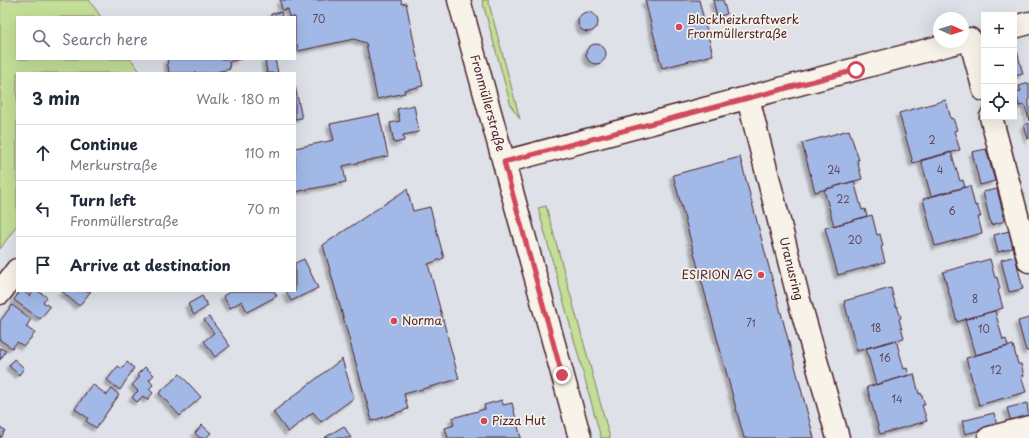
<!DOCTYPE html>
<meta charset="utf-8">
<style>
:root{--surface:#fff;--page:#f6f6f7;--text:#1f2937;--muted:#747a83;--line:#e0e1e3}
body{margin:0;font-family:"Playpen Sans",sans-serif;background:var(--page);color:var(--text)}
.controls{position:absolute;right:12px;top:12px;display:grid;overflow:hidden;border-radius:0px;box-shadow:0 4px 16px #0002}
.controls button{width:36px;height:36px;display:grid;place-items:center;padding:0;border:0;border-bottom:1px solid var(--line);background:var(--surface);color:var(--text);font:20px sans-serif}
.compass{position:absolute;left:933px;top:12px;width:36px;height:36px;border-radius:50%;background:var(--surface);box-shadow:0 4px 16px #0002;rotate:93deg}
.stop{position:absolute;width:12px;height:12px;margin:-9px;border:3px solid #d1495b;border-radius:50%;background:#fff}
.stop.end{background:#d1495b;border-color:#fff;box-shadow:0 1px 4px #0008}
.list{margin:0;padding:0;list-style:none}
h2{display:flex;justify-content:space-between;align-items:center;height:52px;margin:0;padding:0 16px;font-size:17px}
h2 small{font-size:13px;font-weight:400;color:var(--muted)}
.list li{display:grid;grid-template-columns:26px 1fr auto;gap:12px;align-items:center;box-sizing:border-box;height:56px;padding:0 16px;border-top:1px solid var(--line)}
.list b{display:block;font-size:15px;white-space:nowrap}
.list p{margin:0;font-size:13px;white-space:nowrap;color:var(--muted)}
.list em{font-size:13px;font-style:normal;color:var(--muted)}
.icon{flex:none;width:22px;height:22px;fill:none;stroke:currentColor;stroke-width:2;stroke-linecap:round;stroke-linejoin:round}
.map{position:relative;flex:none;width:1029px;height:438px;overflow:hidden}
.search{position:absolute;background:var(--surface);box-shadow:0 4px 16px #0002;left:16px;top:16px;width:280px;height:44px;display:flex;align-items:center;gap:10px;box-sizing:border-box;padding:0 14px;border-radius:0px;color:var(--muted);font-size:15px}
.panel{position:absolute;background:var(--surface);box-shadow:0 4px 16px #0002;left:16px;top:72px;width:280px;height:220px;border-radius:0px}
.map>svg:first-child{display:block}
.green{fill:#c3de96;stroke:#867e60}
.building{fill:#a2b9e7;stroke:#4a1f2b;filter:url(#shadow)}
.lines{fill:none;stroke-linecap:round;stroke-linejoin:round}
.minor-casing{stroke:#4a1f2b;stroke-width:25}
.major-casing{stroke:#4a1f2b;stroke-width:25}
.minor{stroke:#f7f3e8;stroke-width:22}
.major{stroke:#f7f3e8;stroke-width:22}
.route{stroke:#d1495b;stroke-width:5}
.poi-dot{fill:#d1495b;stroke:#f7f3e8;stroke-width:1.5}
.labels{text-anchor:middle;stroke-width:3.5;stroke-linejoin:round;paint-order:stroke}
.number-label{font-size:10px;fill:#60465a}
.poi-label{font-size:12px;fill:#4a1f2b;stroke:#f7f3e8;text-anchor:start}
.street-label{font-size:12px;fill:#4a1f2b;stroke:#f7f3e8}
</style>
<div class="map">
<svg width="1029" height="438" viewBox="0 0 1029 438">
<defs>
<filter id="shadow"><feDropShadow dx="-3.5" dy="3.5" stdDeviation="1" flood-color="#0004"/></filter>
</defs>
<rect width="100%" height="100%" fill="#dee2e8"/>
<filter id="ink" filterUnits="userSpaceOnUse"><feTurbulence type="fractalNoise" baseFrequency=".025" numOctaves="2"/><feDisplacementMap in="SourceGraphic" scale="8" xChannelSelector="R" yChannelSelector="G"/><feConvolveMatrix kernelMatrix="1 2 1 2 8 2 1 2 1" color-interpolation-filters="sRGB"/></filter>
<g filter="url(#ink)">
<path class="green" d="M0,0H89L101,17H17V59H131L141,73H17V225L0,249Z
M482,0H488L520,119L511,106Z
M546,206L610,438H601L538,208Z"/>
<path class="building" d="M280,0H401L402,4L406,3L423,86L404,90L405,93L377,99L366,43L354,39L298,51L297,44H295V17H289L288,9L282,10Z
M645,0H699L713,55L662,68Z
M713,0H723L727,14L717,17Z
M578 22a10 10 0 1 1 20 0a10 10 0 1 1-20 0Z
M281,12L282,17H271V14Z
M586 54a10 10 0 1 1 20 0a10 10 0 1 1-20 0Z
M1017,51L1023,74L1014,76V52Z
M167,59H241L229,62L230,69L211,73H169Z
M265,59H275L278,73H267Z
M1029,83V121L1025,105L1019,106L1016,92L1021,91L1019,86Z
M295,86L302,118L295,119Z
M946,100L951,119L953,118L957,130L954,131L960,150L913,163L899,113Z
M414,105L419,132L403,135L404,141L394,143L390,123L400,121L397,109Z
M379,114L388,156L343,166L346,182L295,192V148L334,140L330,124Z
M1029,123V139H1028L1024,125Z
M849,130L859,160H857L862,179L815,192L802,143Z
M986,149L995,181L980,185L972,152Z
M951,152L960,181L963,180L965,187L931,196L921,160Z
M740,157L814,438H744L673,175Z
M854,181L862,210L865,209L867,216L834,226L824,190Z
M970,186L975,206L977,205L981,217H978L982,233L935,246L923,199Z
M407,189L413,211L430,207L444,258L428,264L459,379L404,394L408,409L372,421L323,245Z
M997,189L1005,221L991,225L983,192Z
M872,215L877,235L880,234L883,246L881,247L885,262L838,275L825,228Z
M1009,231L1013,248L998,252L994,235Z
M1015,256L1023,289L1009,292L1001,260Z
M304,259L318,288L291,301L286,291H295V263Z
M990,259L995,278L997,277L1000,289L998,290L1003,308L957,322L943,272Z
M891,288L896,307L897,306L901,318L899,319L904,338L857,351L844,301Z
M20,291H23L30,296L33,291H38L47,297L43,302L50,307L40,319L14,300Z
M61,291H91L79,306Z
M231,291H274L277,296L247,312L242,301L230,308L223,296Z
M202,296L208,306L194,315L188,304Z
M12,305L31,319L26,327L35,333L24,346L17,342L12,348L0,340V321Z
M995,311L1003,340L1006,339L1008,346L975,355L965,319Z
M209,317L230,346L215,357L204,341L214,333L204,320Z
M1029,318V351H1026L1018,321Z
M896,340L904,369L907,368L909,375L876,385L866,348Z
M1013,345L1018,364H1021L1024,376H1021L1026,392L979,405L966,358Z
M0,348L6,351L0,360Z
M14,359L24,368L19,375L9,366Z
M342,359L354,398L321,422L313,412L288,432L273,412Z
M127,362L134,368L120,390L107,380L118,366L122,369Z
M145,367L154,375L149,380L153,385L149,389L153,393L147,400L143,396L137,402L132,397L138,391L132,385L140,377L137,375Z
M180,374L201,397L180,416L159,393Z
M914,374L919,394L921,393L925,405H922L927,421L880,434L867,387Z
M92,384L107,395L112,389L119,395L96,428L86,421L88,418L75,409Z
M502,400L503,405L512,403L521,438H448L445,428L454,425L452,418L485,409L484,405Z
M1027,403L1029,418L1011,422L1007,408Z
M994,413L997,426L965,434L962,421Z
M202,425L211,433L206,438H200L195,433Z
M344,426L351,438H324Z
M0,427L5,430L1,438H0Z"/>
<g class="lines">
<defs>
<g id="minor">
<path d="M1014,27L1029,23"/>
<path d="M970,39L984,90"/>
<path id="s1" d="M748,98L799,300L838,438"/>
<path d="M991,117L1029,261"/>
<path d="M504,162L958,42"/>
<path d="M0,293L17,270"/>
<path d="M989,438L1029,427"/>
</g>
<g id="major">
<path id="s2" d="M459,0L580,438"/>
</g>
</defs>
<use href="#minor" class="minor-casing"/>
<use href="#major" class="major-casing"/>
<use href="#minor" class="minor"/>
<use href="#major" class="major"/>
</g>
</g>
<g class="lines" filter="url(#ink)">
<path class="route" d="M562,375L504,162L856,70"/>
</g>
<g class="poi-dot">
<circle cx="679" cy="27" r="4"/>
<circle cx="761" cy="275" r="4"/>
<circle cx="394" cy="321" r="4"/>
<circle cx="484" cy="421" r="4"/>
</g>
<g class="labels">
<g class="number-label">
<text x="319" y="23">70</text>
<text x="932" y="144">2</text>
<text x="834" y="174">24</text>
<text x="940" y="174">4</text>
<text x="843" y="203">22</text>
<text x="952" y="215">6</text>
<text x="855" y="244">20</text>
<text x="975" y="303">8</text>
<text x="751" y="327">71</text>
<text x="876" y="332">18</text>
<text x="984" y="333">10</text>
<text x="885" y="362">16</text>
<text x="996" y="374">12</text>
<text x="897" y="403">14</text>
</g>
<g class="poi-label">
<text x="687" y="24">Blockheizkraftwerk<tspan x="687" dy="14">Fronmüllerstraße</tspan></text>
<text x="753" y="279" text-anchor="end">ESIRION AG</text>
<text x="402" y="325">Norma</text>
<text x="492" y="425">Pizza Hut</text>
</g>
<g class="street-label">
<text dy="4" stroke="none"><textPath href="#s2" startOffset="107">Fronmüllerstraße</textPath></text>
<text dy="4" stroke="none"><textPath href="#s1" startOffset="176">Uranusring</textPath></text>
</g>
</g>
</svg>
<div class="controls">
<button>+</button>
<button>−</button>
<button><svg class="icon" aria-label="locate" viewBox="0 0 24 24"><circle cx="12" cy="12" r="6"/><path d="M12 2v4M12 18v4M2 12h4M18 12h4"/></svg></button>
</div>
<svg class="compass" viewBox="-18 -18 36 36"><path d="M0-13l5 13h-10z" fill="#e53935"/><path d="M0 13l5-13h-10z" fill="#747a83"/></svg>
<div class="stop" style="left:856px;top:70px"></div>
<div class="stop end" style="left:562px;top:375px"></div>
<div class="search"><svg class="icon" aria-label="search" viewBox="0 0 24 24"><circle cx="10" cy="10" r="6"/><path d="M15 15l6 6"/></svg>Search here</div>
<section class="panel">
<h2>3 min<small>Walk · 180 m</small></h2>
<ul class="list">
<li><svg class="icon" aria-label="ahead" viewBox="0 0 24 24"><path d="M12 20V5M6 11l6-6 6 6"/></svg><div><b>Continue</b><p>Merkurstraße</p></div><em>110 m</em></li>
<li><svg class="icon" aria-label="left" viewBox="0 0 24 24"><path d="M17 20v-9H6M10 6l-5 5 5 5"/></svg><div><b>Turn left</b><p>Fronmüllerstraße</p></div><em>70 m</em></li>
<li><svg class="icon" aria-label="arrive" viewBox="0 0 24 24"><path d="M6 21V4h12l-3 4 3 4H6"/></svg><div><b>Arrive at destination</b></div></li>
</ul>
</section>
</div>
